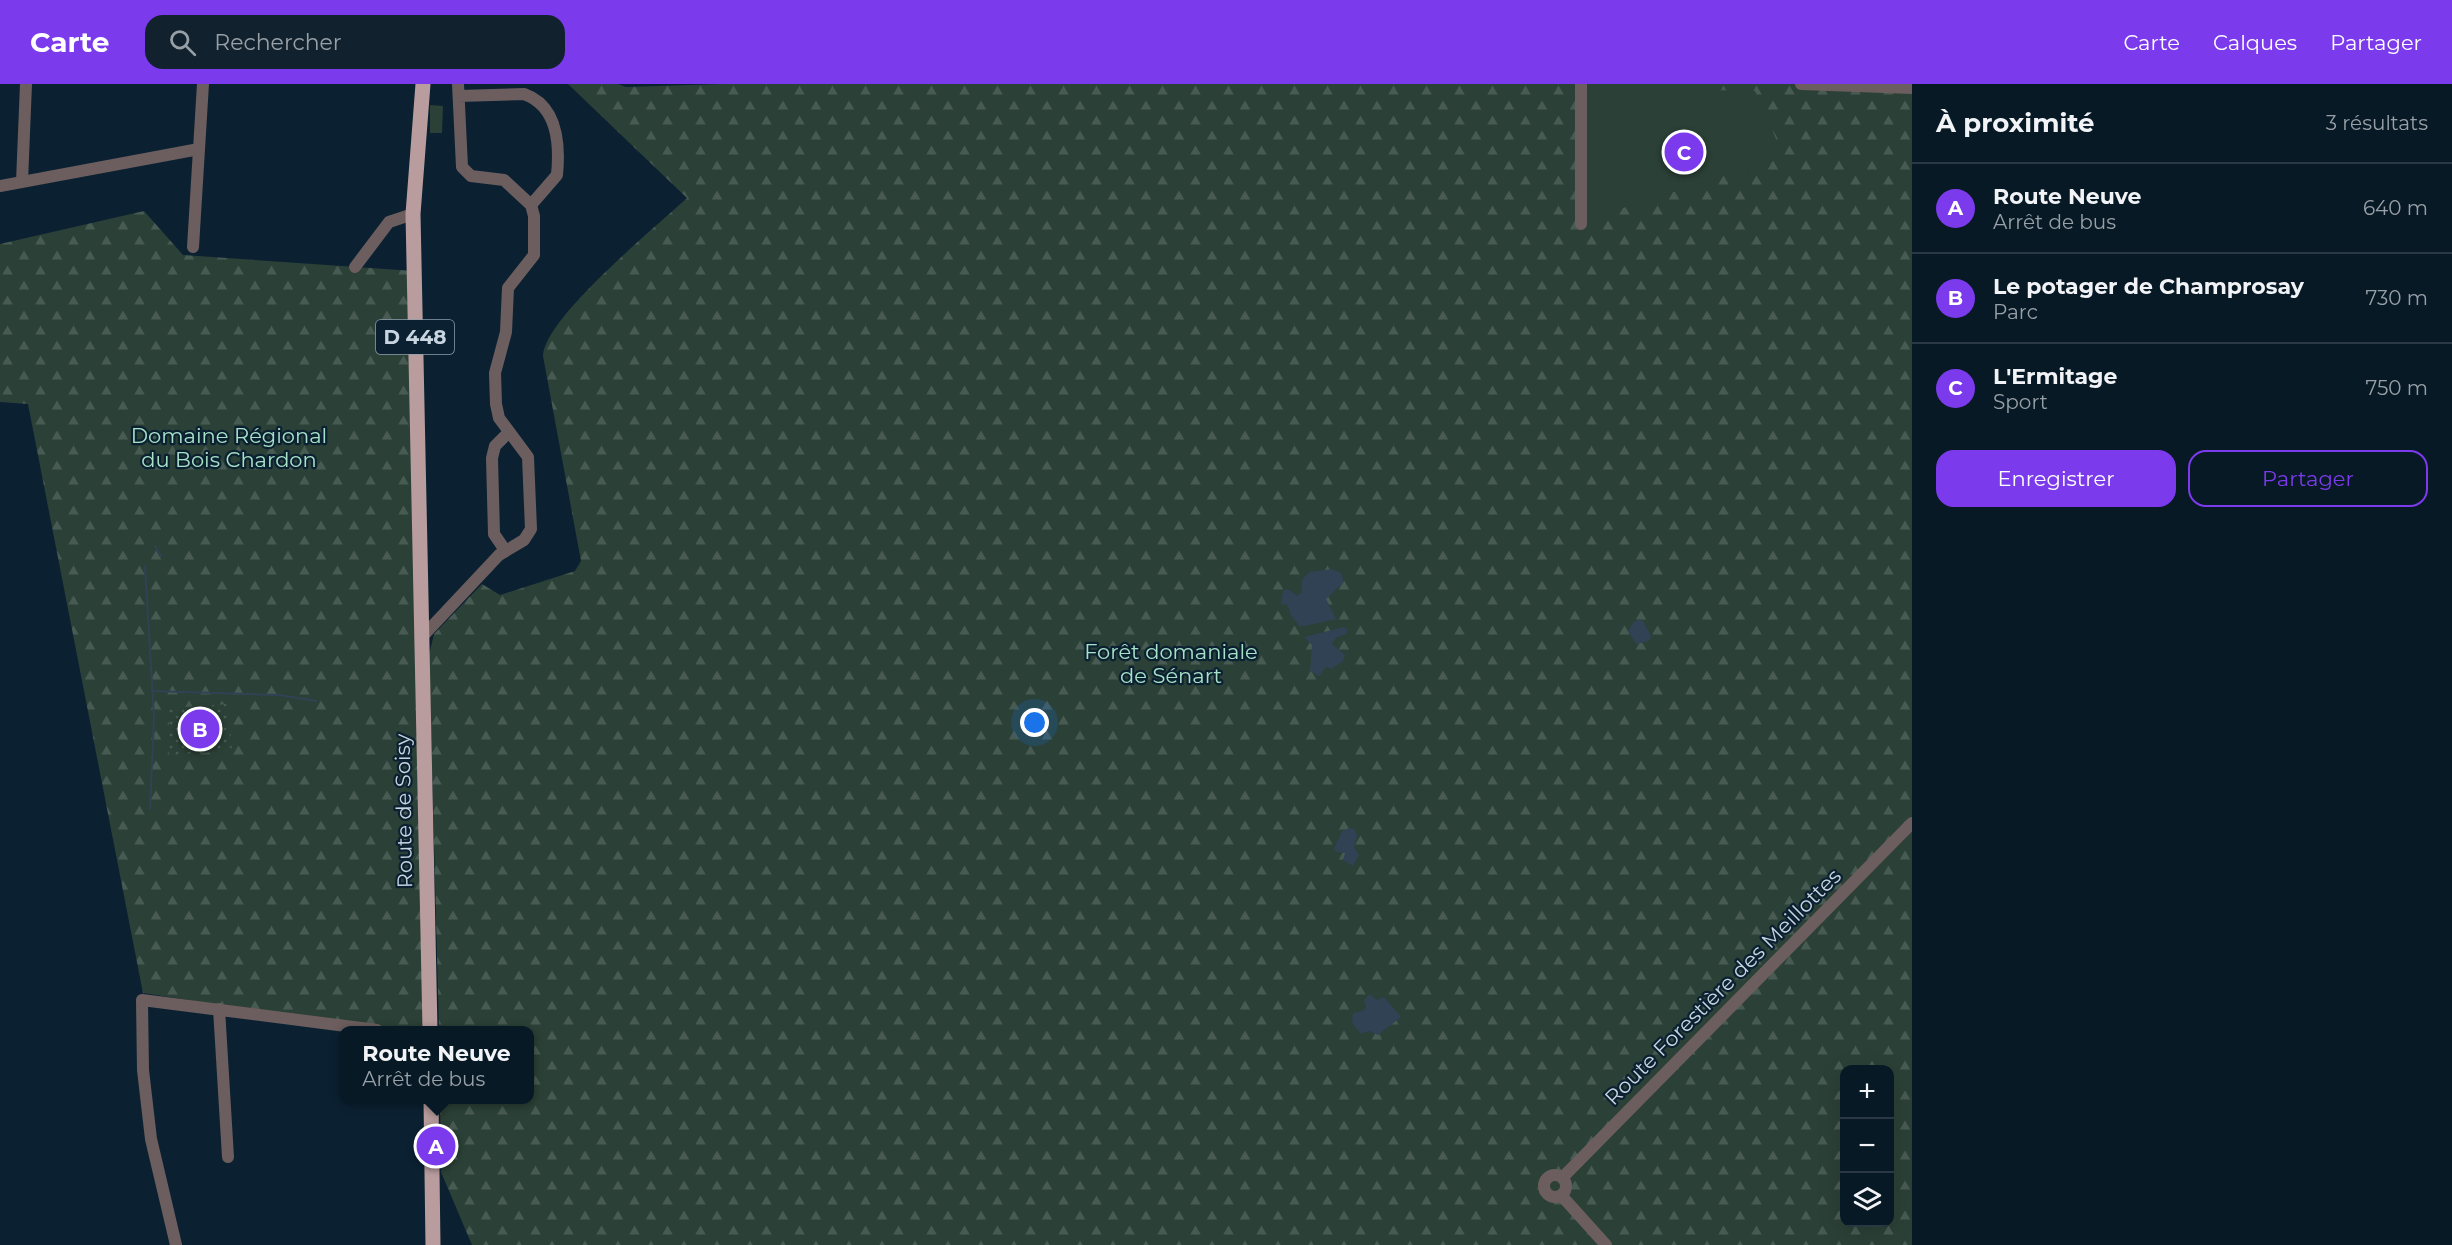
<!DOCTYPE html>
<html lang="fr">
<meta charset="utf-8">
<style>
:root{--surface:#081926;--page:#11222e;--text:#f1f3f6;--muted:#98a0a7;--line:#293843;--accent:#7c3aed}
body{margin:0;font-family:Montserrat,sans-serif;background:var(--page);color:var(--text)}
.controls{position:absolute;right:18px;bottom:18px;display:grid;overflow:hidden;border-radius:12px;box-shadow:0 6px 24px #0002}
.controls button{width:54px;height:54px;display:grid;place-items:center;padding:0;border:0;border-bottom:2px solid var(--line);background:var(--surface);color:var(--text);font:30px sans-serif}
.you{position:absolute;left:1035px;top:639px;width:21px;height:21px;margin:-15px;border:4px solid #fff;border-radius:50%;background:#1a73e8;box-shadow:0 0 0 9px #1a73e833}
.badge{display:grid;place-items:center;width:39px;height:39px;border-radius:50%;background:var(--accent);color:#fff;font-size:20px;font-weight:700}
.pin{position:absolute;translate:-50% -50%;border:3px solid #fff;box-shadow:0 2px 6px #0006}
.popup{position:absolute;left:339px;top:942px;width:195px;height:78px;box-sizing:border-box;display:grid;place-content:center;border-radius:12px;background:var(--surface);filter:drop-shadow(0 2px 4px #0005);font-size:20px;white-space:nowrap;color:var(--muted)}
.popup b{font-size:22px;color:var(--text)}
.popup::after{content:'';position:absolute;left:50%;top:100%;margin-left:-12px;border:12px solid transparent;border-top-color:var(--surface)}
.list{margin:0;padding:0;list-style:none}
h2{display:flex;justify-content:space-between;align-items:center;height:78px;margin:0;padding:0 24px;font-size:26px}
h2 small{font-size:20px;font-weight:400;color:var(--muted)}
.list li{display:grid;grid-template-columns:39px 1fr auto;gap:18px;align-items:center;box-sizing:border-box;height:90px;padding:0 24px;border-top:2px solid var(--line)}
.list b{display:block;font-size:22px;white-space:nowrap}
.list p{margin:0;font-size:20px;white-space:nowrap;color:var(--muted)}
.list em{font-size:20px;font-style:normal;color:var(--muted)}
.actions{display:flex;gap:12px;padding:18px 24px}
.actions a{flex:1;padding:14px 0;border:2px solid var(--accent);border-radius:18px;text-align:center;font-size:21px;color:var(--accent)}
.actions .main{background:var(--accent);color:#fff}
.icon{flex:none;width:33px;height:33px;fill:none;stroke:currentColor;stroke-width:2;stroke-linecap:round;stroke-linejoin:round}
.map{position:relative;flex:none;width:1912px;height:1161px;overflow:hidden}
header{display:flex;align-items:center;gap:36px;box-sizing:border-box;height:84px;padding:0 30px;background:var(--accent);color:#fff}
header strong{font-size:28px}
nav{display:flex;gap:33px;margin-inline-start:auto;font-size:21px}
.search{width:420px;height:54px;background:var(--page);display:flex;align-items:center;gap:15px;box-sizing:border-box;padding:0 21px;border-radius:18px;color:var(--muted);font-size:22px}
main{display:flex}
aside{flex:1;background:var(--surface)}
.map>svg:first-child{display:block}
.forest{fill:url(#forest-firs);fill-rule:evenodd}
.park{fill:#2b4036}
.garden{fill:url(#garden-dots)}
.water{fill:#314255}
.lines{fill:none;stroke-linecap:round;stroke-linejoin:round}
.stream{stroke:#314255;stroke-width:2}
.minor{stroke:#6c5e5e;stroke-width:12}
.major{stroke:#b99d9e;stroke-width:15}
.labels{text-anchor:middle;stroke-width:4.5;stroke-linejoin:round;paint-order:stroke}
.shield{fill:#0b2132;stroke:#8f9fac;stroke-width:1.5}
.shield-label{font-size:20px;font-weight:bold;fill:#c8d5e1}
.park-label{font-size:21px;fill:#a7e1c6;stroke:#0b2132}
.street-label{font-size:21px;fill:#c8d5e1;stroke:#0b2132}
</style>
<header>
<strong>Carte</strong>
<div class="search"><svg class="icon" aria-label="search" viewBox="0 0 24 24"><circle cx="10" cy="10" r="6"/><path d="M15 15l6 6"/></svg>Rechercher</div>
<nav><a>Carte</a><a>Calques</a><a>Partager</a></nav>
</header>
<main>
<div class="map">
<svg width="1912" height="1161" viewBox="0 0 1912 1161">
<defs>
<pattern id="forest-firs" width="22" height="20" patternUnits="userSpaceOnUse" patternTransform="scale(1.5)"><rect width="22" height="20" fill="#2b4036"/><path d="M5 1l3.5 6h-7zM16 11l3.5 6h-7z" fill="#485b53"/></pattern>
<pattern id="garden-dots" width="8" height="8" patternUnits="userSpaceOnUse" patternTransform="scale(1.5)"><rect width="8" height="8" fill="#2b4036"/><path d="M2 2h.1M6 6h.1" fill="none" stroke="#485b53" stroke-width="1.8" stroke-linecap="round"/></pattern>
</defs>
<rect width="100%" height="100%" fill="#0b2132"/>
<path class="forest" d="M568,0H618L626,3L723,0H1587L1585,135L1706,6V0H1912V1161H472L441,1088L440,1016H529V946H439L429,571L434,550L482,500L500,511L575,487L581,477L543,272C544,234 656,143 687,114ZM1844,986H1890V1138H1844Z
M144,127L183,171L414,187L430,946H384L143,909L28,320L0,318V160Z"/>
<path class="park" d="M1587,0H1706V6L1755,7L1784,73L1585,136Z
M430,21L443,22L442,49H430Z"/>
<path class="garden" d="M228,620L232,667L169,671V624Z"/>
<path class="water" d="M1332,485L1341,489L1344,498L1326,515L1336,535L1300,543L1290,530L1288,521L1281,520L1283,507L1287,505L1298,512L1302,507V496L1309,488Z
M1638,535L1643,537L1651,552L1649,557L1636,560L1628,547L1633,539Z
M1344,543L1348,546L1346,550L1336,554L1332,560L1345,571L1343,577L1331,585L1326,583L1319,592L1310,587L1312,561L1304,553Z
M1350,744L1355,745L1357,752L1354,763L1359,771L1353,782L1343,776L1345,769L1336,768L1334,764L1342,747Z
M1370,910L1377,916L1384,913L1401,933L1378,951L1369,947L1361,950L1352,939L1353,929L1363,927L1366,922L1364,916Z"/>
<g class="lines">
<path class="stream" d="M155,462L161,472
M145,482L154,633L150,725
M152,607L278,611
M280,611L316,617"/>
<path class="minor" d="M1581,0V140
M1801,0L1912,4
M459,12L524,10C558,22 560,60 557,91L531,121
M22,98L26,0
M0,102L199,65
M193,163L203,0
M355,183L389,138L413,130
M505,466L494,450L492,374L495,362L509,348
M422,553L499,471L524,456L531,445L528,373L499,334L496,320L495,289L506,248L508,204L534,171V132L531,121L504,96L471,92L462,83L458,0
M219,925L228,1073
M1544 1102a11 11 0 1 1 22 0a11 11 0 1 1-22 0Z
M1562,1094L1912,739
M1561,1111L1606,1161
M176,1161L151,1055L143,986L142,916L377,946"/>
<path class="major" d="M423,0L413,130L430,946
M431,1016L433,1161"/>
</g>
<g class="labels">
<rect class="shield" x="376" y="236" width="78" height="34" rx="4.5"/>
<g class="shield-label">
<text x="415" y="260">D 448</text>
</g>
<g class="park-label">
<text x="229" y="359">Domaine Régional<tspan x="229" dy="24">du Bois Chardon</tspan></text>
<text x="1171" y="575">Forêt domaniale<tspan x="1171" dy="24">de Sénart</tspan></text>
</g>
<g class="street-label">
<text transform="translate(404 727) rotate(-91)" y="7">Route de Soisy</text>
<text transform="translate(1723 903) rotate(-45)" y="7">Route Forestière des Meillottes</text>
</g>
</g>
</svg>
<div class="controls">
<button>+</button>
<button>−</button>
<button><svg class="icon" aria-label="layers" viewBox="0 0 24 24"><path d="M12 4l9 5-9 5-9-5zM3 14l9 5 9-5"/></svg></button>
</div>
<div class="you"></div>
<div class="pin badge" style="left:436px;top:1062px">A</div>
<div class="popup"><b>Route Neuve</b>Arrêt de bus</div>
<div class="pin badge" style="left:200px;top:645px">B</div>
<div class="pin badge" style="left:1684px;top:68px">C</div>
</div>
<aside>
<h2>À proximité<small>3 résultats</small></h2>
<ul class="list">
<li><span class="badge">A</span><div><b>Route Neuve</b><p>Arrêt de bus</p></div><em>640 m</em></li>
<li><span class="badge">B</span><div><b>Le potager de Champrosay</b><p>Parc</p></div><em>730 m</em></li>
<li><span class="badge">C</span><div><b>L'Ermitage</b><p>Sport</p></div><em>750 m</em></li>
</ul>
<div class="actions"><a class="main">Enregistrer</a><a>Partager</a></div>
</aside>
</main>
